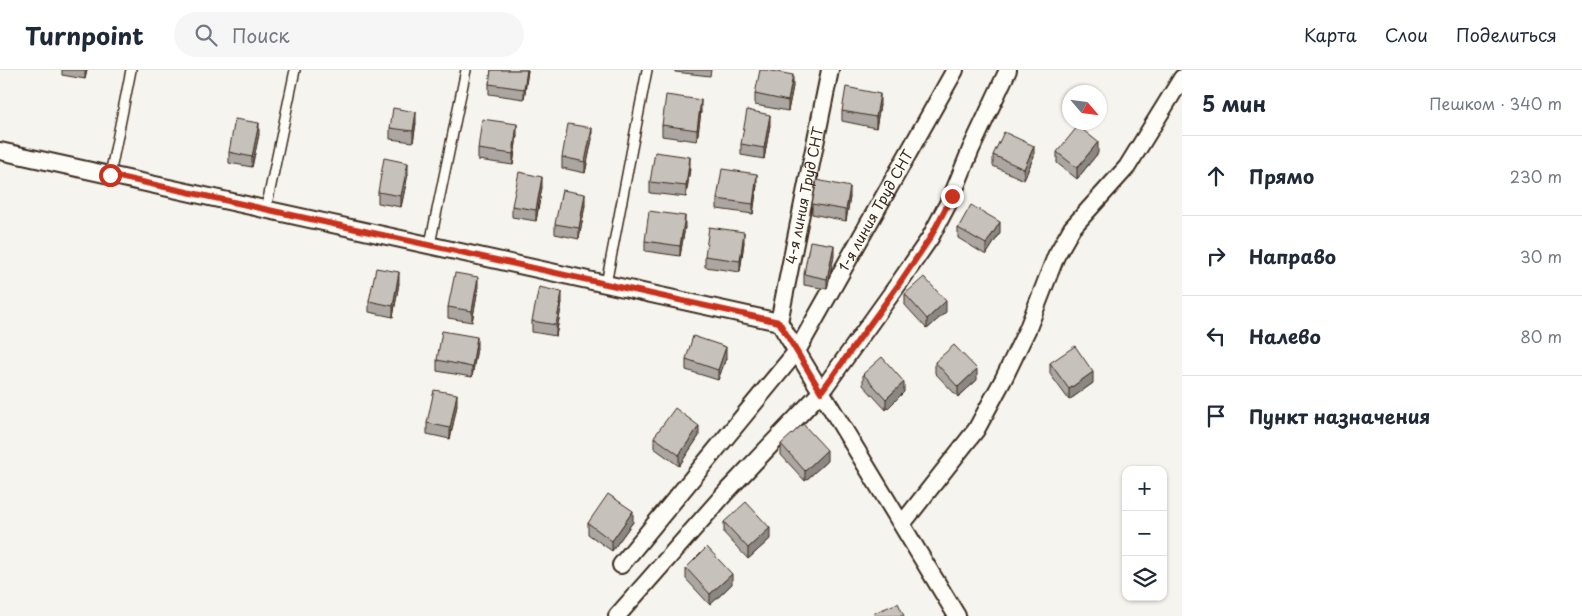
<!DOCTYPE html>
<html lang="ru">
<meta charset="utf-8">
<style>
:root{--surface:#fff;--page:#f6f6f7;--text:#1f2937;--muted:#747a83;--line:#e0e1e3}
body{margin:0;font-family:"Playpen Sans",sans-serif;background:var(--page);color:var(--text)}
.controls{position:absolute;right:15px;bottom:15px;display:grid;overflow:hidden;border-radius:10px;box-shadow:0 1px 4px #0004}
.controls button{width:45px;height:45px;display:grid;place-items:center;padding:0;border:0;border-bottom:1px solid var(--line);background:var(--surface);color:var(--text);font:25px sans-serif}
.compass{position:absolute;left:1062px;top:15px;width:45px;height:45px;border-radius:50%;background:var(--surface);box-shadow:0 1px 4px #0004;rotate:118deg}
.stop{position:absolute;width:15px;height:15px;margin:-11px;border:4px solid #c8321e;border-radius:50%;background:#fff}
.stop.end{background:#c8321e;border-color:#fff;box-shadow:0 1px 5px #0008}
.list{margin:0;padding:0;list-style:none}
h2{display:flex;justify-content:space-between;align-items:center;height:65px;margin:0;padding:0 20px;font-size:21px}
h2 small{font-size:16px;font-weight:400;color:var(--muted)}
.list li{display:grid;grid-template-columns:32px 1fr auto;gap:15px;align-items:center;box-sizing:border-box;height:80px;padding:0 20px;border-top:1px solid var(--line)}
.list b{display:block;font-size:19px;white-space:nowrap}
.list em{font-size:16px;font-style:normal;color:var(--muted)}
.icon{flex:none;width:28px;height:28px;fill:none;stroke:currentColor;stroke-width:2;stroke-linecap:round;stroke-linejoin:round}
.map{position:relative;flex:none;width:1182px;height:546px;overflow:hidden}
header{display:flex;align-items:center;gap:30px;box-sizing:border-box;height:70px;padding:0 25px;background:var(--surface);border-bottom:1px solid var(--line)}
header strong{font-size:24px}
nav{display:flex;gap:28px;margin-inline-start:auto;font-size:18px}
.search{width:350px;height:45px;background:var(--page);display:flex;align-items:center;gap:12px;box-sizing:border-box;padding:0 18px;border-radius:28px;color:var(--muted);font-size:19px}
main{display:flex}
aside{flex:1;background:var(--surface)}
.map>svg:first-child{display:block}
.lines{fill:none;stroke-linecap:round;stroke-linejoin:round}
.service-casing{stroke:#3b2a1e;stroke-width:12}
.minor-casing{stroke:#3b2a1e;stroke-width:20}
.service{stroke:#fdfcf7;stroke-width:9}
.minor{stroke:#fdfcf7;stroke-width:16}
.wall{fill:#aba6a1;stroke:#3b2a1e}
.shaded-wall{fill:#8b8783;stroke:#3b2a1e}
.building{fill:#c7c1bb;stroke:#3b2a1e}
.route{stroke:#c8321e;stroke-width:6}
.labels{text-anchor:middle;stroke-width:4;stroke-linejoin:round;paint-order:stroke}
.street-label{font-size:14px;fill:#3b2a1e;stroke:#fdfcf7}
</style>
<header>
<strong>Turnpoint</strong>
<div class="search"><svg class="icon" aria-label="search" viewBox="0 0 24 24"><circle cx="10" cy="10" r="6"/><path d="M15 15l6 6"/></svg>Поиск</div>
<nav><a>Карта</a><a>Слои</a><a>Поделиться</a></nav>
</header>
<main>
<div class="map">
<svg width="1182" height="546" viewBox="0 0 1182 546">
<rect width="100%" height="100%" fill="#f5f4ee"/>
<filter id="ink" filterUnits="userSpaceOnUse"><feTurbulence type="fractalNoise" baseFrequency=".02" numOctaves="2"/><feDisplacementMap in="SourceGraphic" scale="10" xChannelSelector="R" yChannelSelector="G"/><feConvolveMatrix kernelMatrix="1 2 1 2 8 2 1 2 1" color-interpolation-filters="sRGB"/></filter>
<g filter="url(#ink)">
<g class="lines">
<defs>
<path id="service" d="M110,105L131,0
M266,139L295,0
M430,174L466,0
M606,214L647,0"/>
<g id="minor">
<path d="M0,81L779,252L957,546"/>
<path id="s1" d="M779,252L830,0"/>
<path d="M902,454L976,360L1003,310L1028,258L1056,186L1072,158L1127,97L1182,8"/>
<path id="s2" d="M621,495L797,281L955,0"/>
<path d="M617,546L727,421L821,322L899,213L930,168L952,126L971,79L1008,0"/>
</g>
</defs>
<use href="#service" class="service-casing"/>
<use href="#minor" class="minor-casing"/>
<use href="#service" class="service"/>
<use href="#minor" class="minor"/>
</g>
<path class="wall" d="M62,0H87L85,9L62,5Z
M491,0H528L524,29L489,24V14Z
M675,0H711L710,6L675,2Z
M793,16L788,41L755,35V24Z
M880,35L876,58L842,51V41Z
M701,41L697,71L662,66V55Z
M416,53L413,72L390,69V58Z
M770,55L764,89L741,85V74Z
M259,64L252,97L229,93V82Z
M517,65L513,95L478,90V79Z
M592,69L585,103L562,98V87Z
M1057,82L1098,83L1077,109L1057,93Z
M993,85L1034,86L1024,110L993,96Z
M690,98L686,127L650,123V112Z
M408,104L401,137L378,133V122Z
M757,115L753,144L717,139V129Z
M542,117L536,151L512,147V136Z
M850,127L846,151L812,144V134Z
M585,135L579,169L555,164V154Z
M685,157L680,186L645,181V171Z
M958,158L1000,163L986,185L958,168Z
M744,172L740,202L705,197V186Z
M834,186L827,219L804,215V204Z
M399,213L393,247L369,242V231Z
M478,218L472,252L448,248V237Z
M905,224L946,242L927,259L905,235Z
M562,232L556,266L532,262V251Z
M477,278L472,307L437,301V290Z
M726,288L718,310L686,300V289Z
M935,292L977,310L958,327L935,303Z
M1050,293L1093,313L1069,330L1050,304Z
M863,304L904,322L886,340L863,315Z
M457,335L450,369L427,364V353Z
M699,366L679,396L654,378V367Z
M781,374L827,391L805,411L781,385Z
M633,452L612,481L588,464V453Z
M724,452L770,469L748,489L724,463Z
M686,498L732,514L710,535L686,509Z"/>
<path class="shaded-wall" d="M85,0H87L85,9Z
M527,0H528L524,29V19Z
M793,5V16L788,41V31Z
M880,24V35L876,58V47Z
M701,30V41L697,71V60Z
M416,42V53L413,72V61Z
M770,45V55L764,89V78Z
M259,53V64L252,97V87Z
M517,54V65L513,95V84Z
M592,58V69L585,103V92Z
M1098,72V83L1077,109V98Z
M1034,76V86L1024,110V99Z
M690,87V98L686,127V116Z
M408,93V104L401,137V126Z
M757,104V115L753,144V134Z
M542,107V117L536,151V140Z
M850,117V127L846,151V140Z
M585,124V135L579,169V158Z
M685,146V157L680,186V176Z
M1000,152V163L986,185V174Z
M744,162V172L740,202V191Z
M834,175V186L827,219V209Z
M399,202V213L393,247V236Z
M478,207V218L472,252V241Z
M562,222V232L556,266V255Z
M946,231V242L927,259V249Z
M477,267V278L472,307V297Z
M726,277V288L718,310V300Z
M977,299V310L958,327V317Z
M1093,302V313L1069,330V319Z
M904,312V322L886,340V329Z
M457,324V335L450,369V358Z
M699,356V366L679,396V385Z
M827,380V391L805,411V401Z
M633,441V452L612,481V471Z
M770,458V469L748,489V478Z
M732,504V514L710,535V524Z"/>
<path class="building" d="M491,0H527L524,19L489,14Z
M760,0H766L793,5L788,31L755,24Z
M846,17L880,24L876,47L842,41Z
M666,25L701,30L697,60L662,55Z
M393,38L416,42L413,61L390,58Z
M747,40L770,45L764,78L741,74Z
M235,49L259,53L252,87L229,82Z
M482,49L517,54L513,84L478,79Z
M568,54L592,58L585,92L562,87Z
M1078,56L1098,72L1077,98L1057,82Z
M1004,62L1034,76L1024,99L993,85Z
M655,82L690,87L686,116L650,112Z
M384,88L408,93L401,126L378,122Z
M722,99L757,104L753,134L717,129Z
M519,102L542,107L536,140L512,136Z
M817,110L850,117L846,140L812,134Z
M562,120L585,124L579,158L555,154Z
M971,135L1000,152L986,174L958,158Z
M649,141L685,146L680,176L645,171Z
M709,157L744,162L740,191L705,186Z
M810,171L834,175L827,209L804,204Z
M376,198L399,202L393,236L369,231Z
M455,203L478,207L472,241L448,237Z
M924,207L946,231L927,249L905,224Z
M539,217L562,222L556,255L532,251Z
M442,261L477,267L472,297L437,290Z
M693,266L726,277L718,300L686,289Z
M954,275L977,299L958,317L935,292Z
M1075,276L1093,302L1069,319L1050,293Z
M882,287L904,312L886,329L863,304Z
M434,320L457,324L450,358L427,353Z
M675,338L699,356L679,385L654,367Z
M803,354L827,380L805,401L781,374Z
M608,424L633,441L612,471L588,453Z
M746,432L770,458L748,478L724,452Z
M707,477L732,504L710,524L686,498Z
M898,533L904,546H875L874,543Z"/>
</g>
<g class="lines" filter="url(#ink)">
<path class="route" d="M110,105L779,252L821,322L899,214L930,168L952,126"/>
</g>
<g class="labels">
<g class="street-label">
<text dy="5" stroke="none"><textPath href="#s1" startOffset="129">4-я линия Труд СНТ</textPath></text>
<text dy="5" stroke="none"><textPath href="#s2" startOffset="438">1-я линия Труд СНТ</textPath></text>
</g>
</g>
</svg>
<div class="controls">
<button>+</button>
<button>−</button>
<button><svg class="icon" aria-label="layers" viewBox="0 0 24 24"><path d="M12 4l9 5-9 5-9-5zM3 14l9 5 9-5"/></svg></button>
</div>
<svg class="compass" viewBox="-18 -18 36 36"><path d="M0-13l5 13h-10z" fill="#e53935"/><path d="M0 13l5-13h-10z" fill="#747a83"/></svg>
<div class="stop" style="left:110px;top:105px"></div>
<div class="stop end" style="left:952px;top:126px"></div>
</div>
<aside>
<h2>5 мин<small>Пешком · 340 m</small></h2>
<ul class="list">
<li><svg class="icon" aria-label="ahead" viewBox="0 0 24 24"><path d="M12 20V5M6 11l6-6 6 6"/></svg><div><b>Прямо</b></div><em>230 m</em></li>
<li><svg class="icon" aria-label="right" viewBox="0 0 24 24"><path d="M7 20v-9h11M14 6l5 5-5 5"/></svg><div><b>Направо</b></div><em>30 m</em></li>
<li><svg class="icon" aria-label="left" viewBox="0 0 24 24"><path d="M17 20v-9H6M10 6l-5 5 5 5"/></svg><div><b>Налево</b></div><em>80 m</em></li>
<li><svg class="icon" aria-label="arrive" viewBox="0 0 24 24"><path d="M6 21V4h12l-3 4 3 4H6"/></svg><div><b>Пункт назначения</b></div></li>
</ul>
</aside>
</main>
